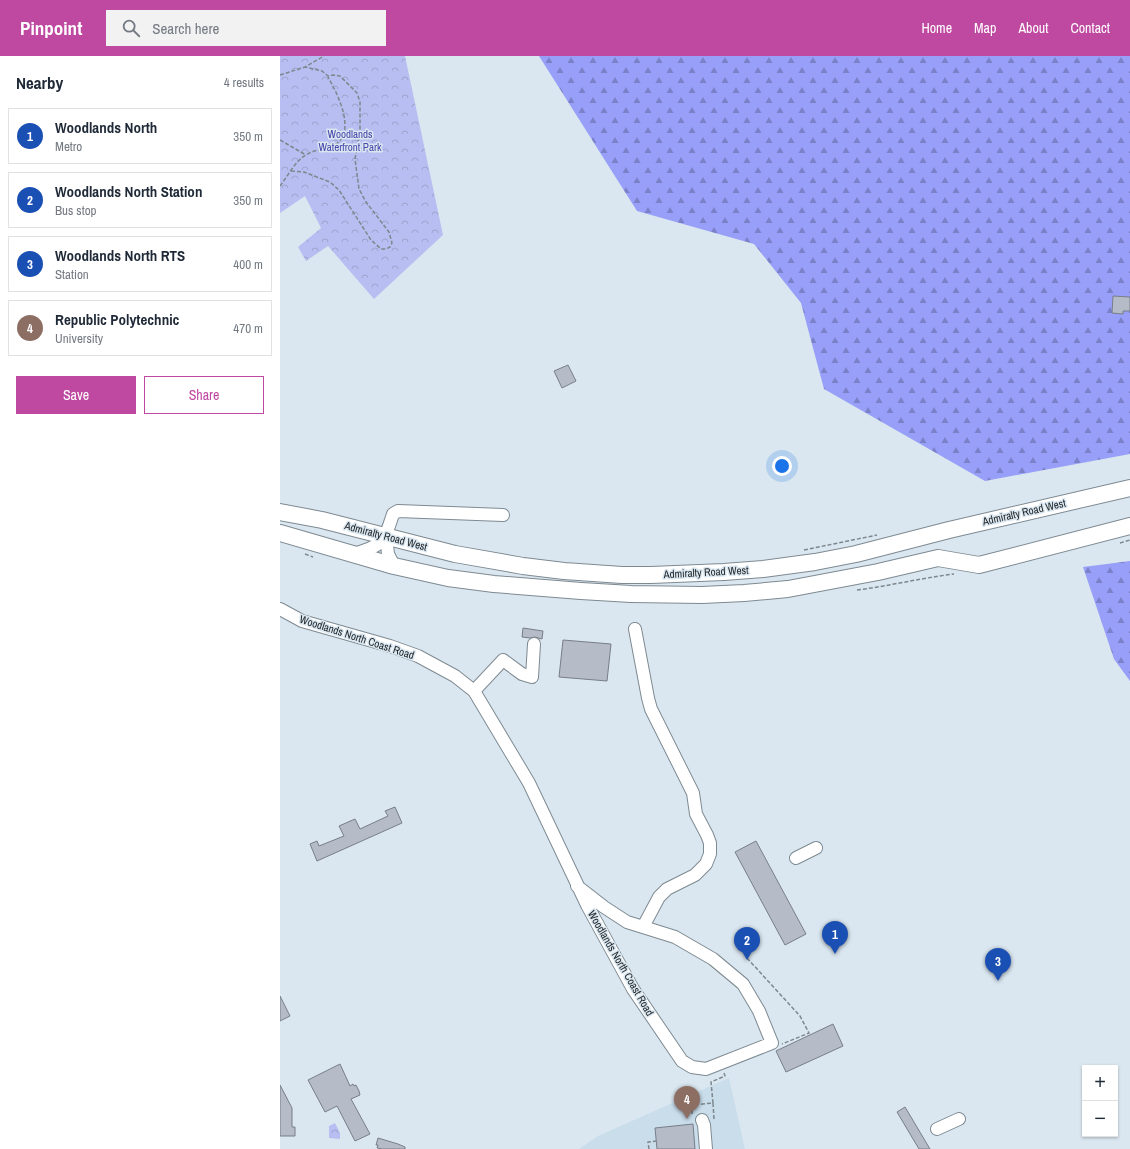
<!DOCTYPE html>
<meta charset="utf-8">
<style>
:root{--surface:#fff;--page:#f2f2f3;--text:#1f2937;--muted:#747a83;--line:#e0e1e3;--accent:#bf49a1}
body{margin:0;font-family:"Archivo Narrow",sans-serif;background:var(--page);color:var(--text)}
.controls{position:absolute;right:12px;bottom:12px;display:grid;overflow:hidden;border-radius:0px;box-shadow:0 1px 3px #0004}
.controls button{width:36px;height:36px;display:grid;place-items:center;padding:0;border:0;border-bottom:1px solid var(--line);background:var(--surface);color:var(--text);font:20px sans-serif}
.you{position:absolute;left:502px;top:410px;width:14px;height:14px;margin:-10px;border:3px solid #fff;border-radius:50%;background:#1a73e8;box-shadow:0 0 0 6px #1a73e833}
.badge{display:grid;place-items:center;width:26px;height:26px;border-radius:50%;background:var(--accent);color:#fff;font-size:13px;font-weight:700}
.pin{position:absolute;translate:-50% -33px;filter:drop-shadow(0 1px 2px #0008)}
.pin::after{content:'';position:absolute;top:21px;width:14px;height:12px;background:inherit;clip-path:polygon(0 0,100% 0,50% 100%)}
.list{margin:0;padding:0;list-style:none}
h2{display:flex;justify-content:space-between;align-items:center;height:52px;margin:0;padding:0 16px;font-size:17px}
h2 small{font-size:13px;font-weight:400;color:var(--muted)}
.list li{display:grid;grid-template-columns:26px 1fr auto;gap:12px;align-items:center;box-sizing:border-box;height:56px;margin:0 8px 8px;padding:0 8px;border:1px solid var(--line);border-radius:0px}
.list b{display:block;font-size:15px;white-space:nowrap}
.list p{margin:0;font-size:13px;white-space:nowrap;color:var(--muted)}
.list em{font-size:13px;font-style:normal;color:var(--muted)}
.actions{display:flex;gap:8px;padding:12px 16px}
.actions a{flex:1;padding:9px 0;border:1px solid var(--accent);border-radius:0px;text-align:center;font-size:14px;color:var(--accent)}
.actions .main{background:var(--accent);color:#fff}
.icon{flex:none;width:22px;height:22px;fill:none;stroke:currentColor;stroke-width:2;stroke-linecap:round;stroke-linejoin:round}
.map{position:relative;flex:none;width:850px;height:1093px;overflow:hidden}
header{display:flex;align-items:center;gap:24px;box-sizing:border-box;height:56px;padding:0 20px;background:var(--accent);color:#fff}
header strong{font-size:19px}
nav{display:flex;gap:22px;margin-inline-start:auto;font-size:14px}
.search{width:280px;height:36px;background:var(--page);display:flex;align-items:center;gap:10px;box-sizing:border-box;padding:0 14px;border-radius:0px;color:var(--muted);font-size:15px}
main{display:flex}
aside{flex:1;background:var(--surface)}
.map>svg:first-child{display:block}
.built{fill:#c9ddeb}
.forest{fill:url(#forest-firs)}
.park{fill:url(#park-crowns)}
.building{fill:#b5bcc8;stroke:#777e89}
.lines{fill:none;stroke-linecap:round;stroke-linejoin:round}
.minor-casing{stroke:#7e8a92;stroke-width:14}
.major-casing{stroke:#7e8a92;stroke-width:18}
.path{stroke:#7e878d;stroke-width:1.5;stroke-dasharray:4 2;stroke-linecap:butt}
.minor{stroke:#fff;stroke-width:12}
.major{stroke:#fff;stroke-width:16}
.labels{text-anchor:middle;stroke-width:3;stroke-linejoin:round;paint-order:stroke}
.park-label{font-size:11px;fill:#4845ab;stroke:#dae7f0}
.street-label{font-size:11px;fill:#1d2225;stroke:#dae7f0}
</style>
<header>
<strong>Pinpoint</strong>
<div class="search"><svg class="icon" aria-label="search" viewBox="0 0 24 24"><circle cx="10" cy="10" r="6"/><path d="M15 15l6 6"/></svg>Search here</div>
<nav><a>Home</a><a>Map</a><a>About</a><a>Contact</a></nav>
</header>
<main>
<aside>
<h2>Nearby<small>4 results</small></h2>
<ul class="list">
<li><span class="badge" style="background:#1a4fb4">1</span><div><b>Woodlands North</b><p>Metro</p></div><em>350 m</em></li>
<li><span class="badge" style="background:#1a4fb4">2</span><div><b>Woodlands North Station</b><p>Bus stop</p></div><em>350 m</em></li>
<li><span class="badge" style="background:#1a4fb4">3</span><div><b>Woodlands North RTS</b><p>Station</p></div><em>400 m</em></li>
<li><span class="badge" style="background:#8d6e63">4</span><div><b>Republic Polytechnic</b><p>University</p></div><em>470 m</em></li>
</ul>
<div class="actions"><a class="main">Save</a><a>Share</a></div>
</aside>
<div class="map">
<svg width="850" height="1093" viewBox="0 0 850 1093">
<defs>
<pattern id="forest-firs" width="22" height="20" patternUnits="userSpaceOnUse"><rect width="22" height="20" fill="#979ff8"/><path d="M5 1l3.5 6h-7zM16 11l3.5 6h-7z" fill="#7b81c9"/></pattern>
<pattern id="park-crowns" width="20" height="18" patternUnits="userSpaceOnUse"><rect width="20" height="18" fill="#b8bef1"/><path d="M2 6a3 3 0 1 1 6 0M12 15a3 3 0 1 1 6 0" fill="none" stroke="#9ea3ce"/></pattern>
</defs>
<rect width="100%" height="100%" fill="#dae7f0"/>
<path class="built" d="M449,1022L465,1093H299L318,1080Z"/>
<path class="forest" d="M259,0H850V398L705,425L544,333L521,247L474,188L357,155Z
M850,505V625L834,603L803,511Z"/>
<path class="park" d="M0,0H125L163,179L94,243L48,190L26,205L18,191L41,172L25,140L0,157Z
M55,1067L60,1077V1083L49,1082V1070Z"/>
<path class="building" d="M833,240L850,241V255H843V258L832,257Z
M288,309L296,325L282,332L274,315Z
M243,572L263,575L262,583L255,581L250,582L242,581Z
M283,584L331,588L327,625L279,621Z
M115,751L122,767L37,805L30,788L37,785L39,790L64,780L59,770L75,763L80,773L108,760L105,755Z
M476,785L526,878L505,889L455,796Z
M0,940L10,960L0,965Z
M553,968L563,990L506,1016L496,995Z
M60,1008L70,1030L73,1028L74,1030L76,1029L79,1035L80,1039L71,1043L90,1078L75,1085L57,1050L45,1056L28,1024Z
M0,1029L12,1052V1071H15V1080H0Z
M625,1051L650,1093H639L617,1056Z
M413,1068L415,1093H377L375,1072Z
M98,1082L118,1088L125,1091V1093H102L97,1092L98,1089H96Z"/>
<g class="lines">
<defs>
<path id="minor" d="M106,480L108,498L114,510
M73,498C103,490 104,486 113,458L118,455L223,459
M0,553L22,565L110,590L138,600L175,620L194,635L249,727L307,849L353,933L402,1005L412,1011L426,1013L492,987L479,955L463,928L433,903L395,881L347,866L324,851L297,830
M355,573L368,642L371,653L413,737L416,758L427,779L430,787V798L426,808L415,819L387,833L379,841L363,871
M194,635L223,604L242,618L252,621L254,588
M516,802L536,792
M422,1064L424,1069L426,1093
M657,1073L679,1063"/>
<path id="major" d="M0,456L42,464L175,498L243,510L284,515L342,519H371L444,516L483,513L535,506L576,498L669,474L850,432
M0,477L114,510L168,522L214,528L301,535L351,538L422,539L464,537L508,533L598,516L658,502L699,509L850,470"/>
</defs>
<use href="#minor" class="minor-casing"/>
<use href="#major" class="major-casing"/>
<path class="path" d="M0,19L25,11L44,0
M0,84L26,99
M11,115L24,116L50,126L59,134L91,184L101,193H106L110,191L112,187L109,176L86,146L79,133L75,103L80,75V46L77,37L60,20L53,19L48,20L42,15L25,11
M0,130C8,120 15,105 26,99C34,93 47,94 55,89C77,75 57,37 48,21
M840,487L850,484
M524,494L597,479
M25,498L33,501
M577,534C609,530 641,522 674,518
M467,902L520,960L529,977L502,988
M433,1047L434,1063
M412,1058V1049L433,1047L431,1026L445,1020L444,1017
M369,1093L368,1086L376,1085"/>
<use href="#minor" class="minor"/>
<use href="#major" class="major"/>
</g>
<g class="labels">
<g class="park-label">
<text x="70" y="82">Woodlands<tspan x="70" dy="13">Waterfront Park</tspan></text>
</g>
<g class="street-label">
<text transform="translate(744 456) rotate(-13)" y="4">Admiralty Road West</text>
<text transform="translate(106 480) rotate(15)" y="4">Admiralty Road West</text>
<text transform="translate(426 516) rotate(-3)" y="4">Admiralty Road West</text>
<text transform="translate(77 581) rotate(18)" y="4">Woodlands North Coast Road</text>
<text transform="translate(341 907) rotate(60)" y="4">Woodlands North Coast Road</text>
</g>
</g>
</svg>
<div class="controls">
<button>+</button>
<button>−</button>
</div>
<div class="you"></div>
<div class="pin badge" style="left:555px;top:898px;background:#1a4fb4">1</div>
<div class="pin badge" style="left:467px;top:904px;background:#1a4fb4">2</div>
<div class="pin badge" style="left:718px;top:925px;background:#1a4fb4">3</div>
<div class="pin badge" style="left:407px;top:1063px;background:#8d6e63">4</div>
</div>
</main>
